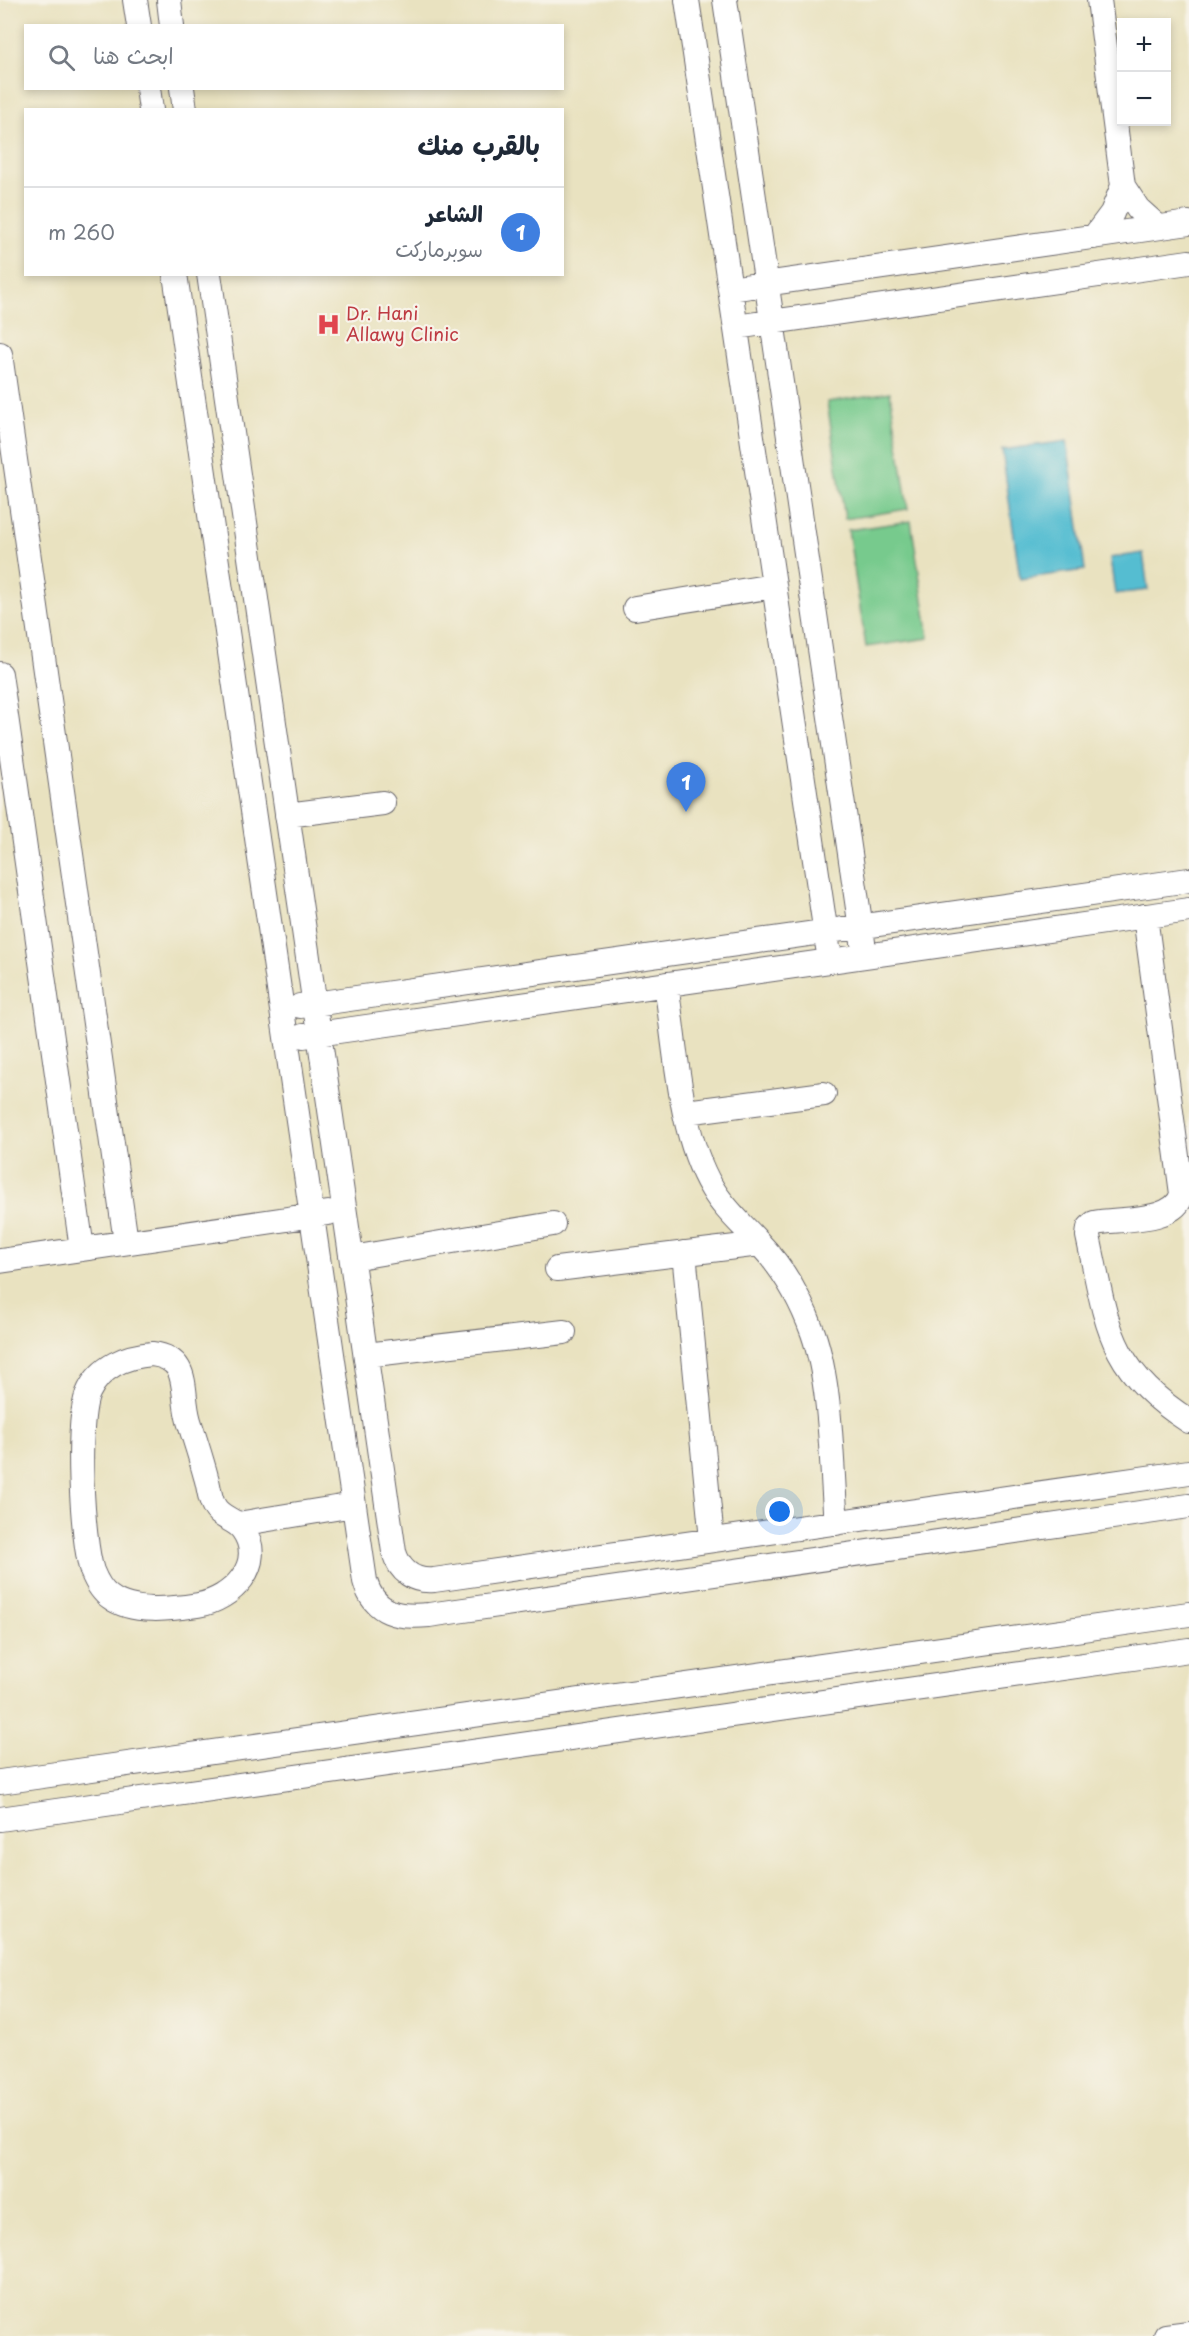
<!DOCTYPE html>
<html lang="ar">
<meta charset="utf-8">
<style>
:root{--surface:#fff;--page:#f2f2f3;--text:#1f2937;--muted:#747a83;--line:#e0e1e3;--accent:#b5179e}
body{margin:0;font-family:"Playpen Sans","Playpen Sans Arabic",sans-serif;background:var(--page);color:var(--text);direction:rtl}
.controls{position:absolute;right:18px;top:18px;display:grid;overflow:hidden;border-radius:0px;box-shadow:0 3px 9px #0003}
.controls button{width:54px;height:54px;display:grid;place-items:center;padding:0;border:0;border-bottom:2px solid var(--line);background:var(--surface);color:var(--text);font:30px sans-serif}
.you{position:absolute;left:780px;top:1512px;width:21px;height:21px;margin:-15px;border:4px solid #fff;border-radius:50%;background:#1a73e8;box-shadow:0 0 0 9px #1a73e833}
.badge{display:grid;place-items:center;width:39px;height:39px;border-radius:50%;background:var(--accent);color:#fff;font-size:20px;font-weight:700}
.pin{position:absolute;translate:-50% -50px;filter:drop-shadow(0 2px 3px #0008)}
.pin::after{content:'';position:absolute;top:32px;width:21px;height:18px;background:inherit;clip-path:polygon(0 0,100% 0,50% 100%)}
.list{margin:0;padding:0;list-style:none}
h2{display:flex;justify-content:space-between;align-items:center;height:78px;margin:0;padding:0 24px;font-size:26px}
h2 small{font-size:20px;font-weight:400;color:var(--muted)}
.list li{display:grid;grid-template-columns:39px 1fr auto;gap:18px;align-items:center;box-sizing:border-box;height:90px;padding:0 24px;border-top:2px solid var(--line)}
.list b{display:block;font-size:22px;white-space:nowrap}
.list p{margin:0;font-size:20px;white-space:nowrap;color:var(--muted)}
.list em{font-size:20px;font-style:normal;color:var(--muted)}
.icon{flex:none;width:33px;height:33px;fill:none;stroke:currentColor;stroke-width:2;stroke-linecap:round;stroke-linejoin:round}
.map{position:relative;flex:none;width:1189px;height:2336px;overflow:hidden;direction:ltr}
.search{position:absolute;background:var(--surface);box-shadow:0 3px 9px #0003;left:24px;top:24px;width:540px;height:66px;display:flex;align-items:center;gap:15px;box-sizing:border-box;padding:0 21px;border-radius:0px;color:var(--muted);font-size:22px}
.panel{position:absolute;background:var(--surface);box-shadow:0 3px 9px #0003;left:24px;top:108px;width:540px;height:168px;border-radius:0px;direction:rtl}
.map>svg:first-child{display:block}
.green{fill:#77ca8d;stroke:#4c7664;stroke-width:1.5}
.water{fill:#54bdd1;stroke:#3b7086;stroke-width:1.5}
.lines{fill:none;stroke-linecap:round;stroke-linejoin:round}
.minor-casing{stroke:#68656a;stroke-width:26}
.minor{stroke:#fff;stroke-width:24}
.labels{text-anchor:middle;stroke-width:4.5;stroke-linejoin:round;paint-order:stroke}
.health-label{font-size:18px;fill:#be3a42;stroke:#f7f3e8;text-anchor:start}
</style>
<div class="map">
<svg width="1189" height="2336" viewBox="0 0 1189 2336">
<rect width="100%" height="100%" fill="#f7f3e8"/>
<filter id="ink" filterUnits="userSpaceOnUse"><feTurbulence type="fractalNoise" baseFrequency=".0167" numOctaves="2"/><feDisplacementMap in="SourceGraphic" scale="12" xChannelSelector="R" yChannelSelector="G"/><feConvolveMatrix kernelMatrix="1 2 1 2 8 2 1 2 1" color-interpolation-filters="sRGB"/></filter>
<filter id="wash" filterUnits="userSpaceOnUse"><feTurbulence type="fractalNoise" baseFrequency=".008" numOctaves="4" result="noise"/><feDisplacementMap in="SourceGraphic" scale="24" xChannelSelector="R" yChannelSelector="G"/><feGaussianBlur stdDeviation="1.35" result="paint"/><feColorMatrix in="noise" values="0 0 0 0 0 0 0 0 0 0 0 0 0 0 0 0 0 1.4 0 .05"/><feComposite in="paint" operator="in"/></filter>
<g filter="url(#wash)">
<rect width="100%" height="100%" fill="#e9e2c0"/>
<path class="green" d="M890,392L908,509L845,519L827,402Z
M911,521L929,638L866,647L848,530Z"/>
<path class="water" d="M1067,441L1085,570L1020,579L1002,450Z
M1143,553L1148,590L1115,594L1110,558Z"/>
</g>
<g filter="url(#ink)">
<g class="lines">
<defs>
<path id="minor" d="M135,0L139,26
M169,0L172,26
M687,0L830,961
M725,0L865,956
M1099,0L1123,186L1138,209L1158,227
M148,88L151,110
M182,88L185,110
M1094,237L1112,213L1123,186
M175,274L365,1581C374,1614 399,1618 429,1615L1189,1506
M209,274L394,1552C400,1572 414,1582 434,1580L1189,1472
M730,289L1189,223
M736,327L1189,262
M0,354L126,1242
M635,608L774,586
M0,674L82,1249
M287,815L383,803
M1145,916L1182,1194C1176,1223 1119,1218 1094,1223L1089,1228L1088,1236C1107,1323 1107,1369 1189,1421
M666,984C676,1048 679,1133 712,1188C724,1209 743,1225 759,1243C783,1268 801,1300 813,1333C832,1388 831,1464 836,1523
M300,1006L1189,880
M303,1036L1189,910
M686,1112L824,1094
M684,1253L712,1540
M352,1258L553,1224
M0,1261L328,1213
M557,1269L760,1244
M152,1354C192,1359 180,1391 189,1421C195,1440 201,1458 206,1477C209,1486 209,1496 213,1504C219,1519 235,1518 243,1530C267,1564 231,1600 198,1605C172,1609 132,1614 110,1597C101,1591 96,1581 92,1571C82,1541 75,1418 89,1391C101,1366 126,1356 152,1354Z
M366,1355L564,1332
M238,1524L354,1505
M0,1782L1189,1614
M0,1819L1189,1650
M1166,2336L1189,2333"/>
</defs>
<use href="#minor" class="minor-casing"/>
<use href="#minor" class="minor"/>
</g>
</g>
<defs>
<symbol id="hospital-bare" viewBox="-9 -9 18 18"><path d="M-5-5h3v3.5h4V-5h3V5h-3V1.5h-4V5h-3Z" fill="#e0444e" stroke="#f7f3e8" stroke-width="2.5" paint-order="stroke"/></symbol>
</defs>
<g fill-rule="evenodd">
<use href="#hospital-bare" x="312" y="308" width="33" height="33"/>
</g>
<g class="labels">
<g class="health-label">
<text x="346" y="320">Dr. Hani<tspan x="346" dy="21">Allawy Clinic</tspan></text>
</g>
</g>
</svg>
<div class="controls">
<button>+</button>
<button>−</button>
</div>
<div class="you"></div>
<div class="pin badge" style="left:686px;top:812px;background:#3f7fe0">1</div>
<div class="search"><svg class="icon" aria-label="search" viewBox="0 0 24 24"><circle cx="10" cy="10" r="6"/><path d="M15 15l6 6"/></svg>ابحث هنا</div>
<section class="panel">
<h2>بالقرب منك<small></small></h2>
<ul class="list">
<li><span class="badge" style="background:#3f7fe0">1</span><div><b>الشاعر</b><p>سوبرماركت</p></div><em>260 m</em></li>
</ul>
</section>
</div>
